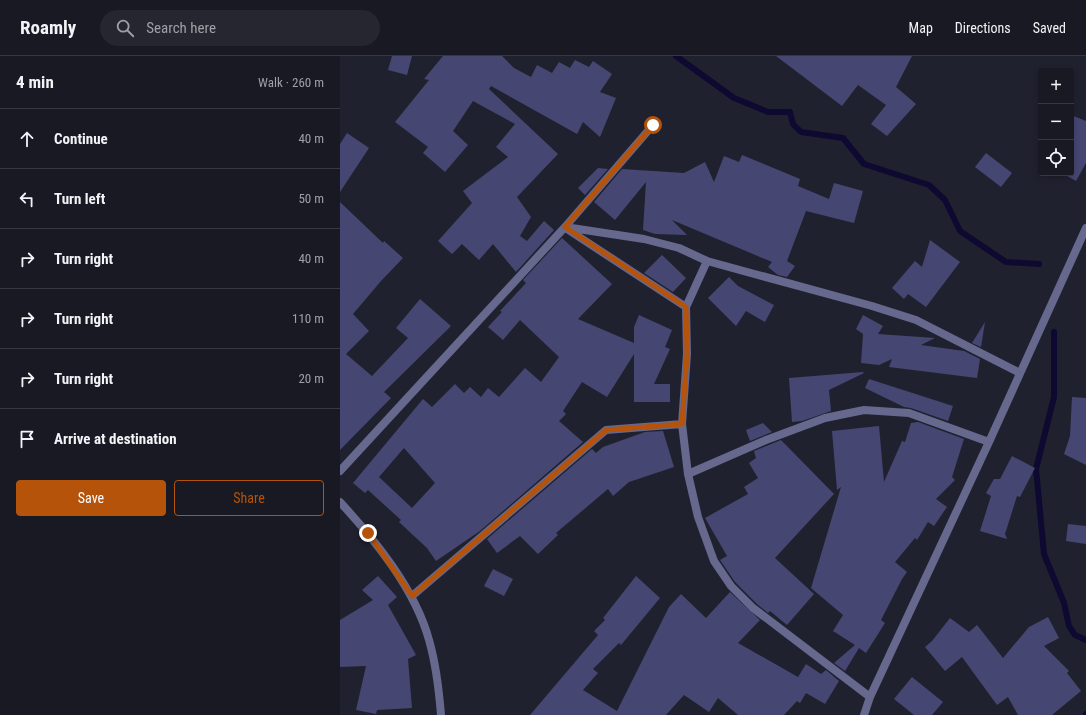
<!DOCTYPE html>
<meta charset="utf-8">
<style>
:root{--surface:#181923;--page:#252630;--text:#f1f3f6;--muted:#9fa0a6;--line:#363841;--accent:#b45309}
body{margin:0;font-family:"Roboto Condensed",sans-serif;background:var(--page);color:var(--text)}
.controls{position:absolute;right:12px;top:12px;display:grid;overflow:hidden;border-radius:4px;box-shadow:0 2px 6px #0003}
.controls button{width:36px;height:36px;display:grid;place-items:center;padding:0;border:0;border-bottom:1px solid var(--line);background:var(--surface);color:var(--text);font:20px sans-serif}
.stop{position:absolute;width:12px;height:12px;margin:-9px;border:3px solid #b45309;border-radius:50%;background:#fff}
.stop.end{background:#b45309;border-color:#fff;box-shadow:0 1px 4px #0008}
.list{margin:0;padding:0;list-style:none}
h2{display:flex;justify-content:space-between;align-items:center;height:52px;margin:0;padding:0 16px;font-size:17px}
h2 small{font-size:13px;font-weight:400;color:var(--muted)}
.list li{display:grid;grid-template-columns:26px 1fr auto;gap:12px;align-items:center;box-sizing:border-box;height:60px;padding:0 16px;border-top:1px solid var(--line)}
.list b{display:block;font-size:15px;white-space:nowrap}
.list em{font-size:13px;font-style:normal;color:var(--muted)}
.actions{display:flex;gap:8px;padding:12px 16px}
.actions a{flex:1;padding:9px 0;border:1px solid var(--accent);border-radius:4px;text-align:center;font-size:14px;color:var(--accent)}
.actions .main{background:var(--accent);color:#fff}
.icon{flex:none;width:22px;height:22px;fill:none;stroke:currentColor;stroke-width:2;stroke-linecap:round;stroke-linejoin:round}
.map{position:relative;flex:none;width:746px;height:659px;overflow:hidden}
header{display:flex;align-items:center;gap:24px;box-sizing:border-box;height:56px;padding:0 20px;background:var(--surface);border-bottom:1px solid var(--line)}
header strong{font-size:19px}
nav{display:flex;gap:22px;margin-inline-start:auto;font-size:14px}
.search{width:280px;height:36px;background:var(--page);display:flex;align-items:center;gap:10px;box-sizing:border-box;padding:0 14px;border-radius:22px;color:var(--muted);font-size:15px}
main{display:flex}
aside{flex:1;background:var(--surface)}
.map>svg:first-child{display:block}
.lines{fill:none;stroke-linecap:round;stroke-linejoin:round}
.stream{stroke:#0e0930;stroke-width:6}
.building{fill:#464672;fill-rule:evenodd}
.street{stroke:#66688e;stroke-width:8}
.route{stroke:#b45309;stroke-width:5}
</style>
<header>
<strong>Roamly</strong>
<div class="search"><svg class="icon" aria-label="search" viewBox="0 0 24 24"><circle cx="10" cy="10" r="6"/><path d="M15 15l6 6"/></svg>Search here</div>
<nav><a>Map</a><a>Directions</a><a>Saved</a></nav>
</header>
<main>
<aside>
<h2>4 min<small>Walk · 260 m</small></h2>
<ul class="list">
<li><svg class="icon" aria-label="ahead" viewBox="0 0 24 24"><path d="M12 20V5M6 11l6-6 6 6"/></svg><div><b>Continue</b></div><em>40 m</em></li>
<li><svg class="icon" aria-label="left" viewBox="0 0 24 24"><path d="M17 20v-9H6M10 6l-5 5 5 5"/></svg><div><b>Turn left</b></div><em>50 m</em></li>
<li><svg class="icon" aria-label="right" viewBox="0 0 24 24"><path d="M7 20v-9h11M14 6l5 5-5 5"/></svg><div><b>Turn right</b></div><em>40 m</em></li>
<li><svg class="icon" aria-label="right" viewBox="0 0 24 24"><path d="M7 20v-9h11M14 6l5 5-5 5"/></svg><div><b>Turn right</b></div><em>110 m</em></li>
<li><svg class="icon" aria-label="right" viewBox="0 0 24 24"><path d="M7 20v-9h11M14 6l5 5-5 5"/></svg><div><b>Turn right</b></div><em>20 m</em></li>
<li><svg class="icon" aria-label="arrive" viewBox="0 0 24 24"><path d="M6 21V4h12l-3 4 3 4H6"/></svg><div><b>Arrive at destination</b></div></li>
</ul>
<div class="actions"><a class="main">Save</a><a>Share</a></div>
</aside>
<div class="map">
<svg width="746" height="659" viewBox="0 0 746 659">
<rect width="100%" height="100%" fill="#20212f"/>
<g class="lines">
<path class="stream" d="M336,0L394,42L428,56H450L453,68L461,76L503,82L524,108L589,129L605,144L620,175L666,206L699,208
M714,276V341L696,413L704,498L724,547L729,570L735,579L746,584
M746,659V658"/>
</g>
<path class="building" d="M52,0H72L67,19L48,14Z
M103,0H162L174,12L191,21L197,9L212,17L219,6L230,12L235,4L249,11L253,5L272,18L260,36L276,42L260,81L243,66L237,78L151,30L149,33L218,98L177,141L191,161L180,180L187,185L204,165L214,174L176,216L153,188L139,204L122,188L112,198L98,185L132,147L123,135L168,101L156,91L175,68L133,45L113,75L128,89L105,116L83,97L88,91L55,66L89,24L84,23Z
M436,0H572L556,31L576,48L547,80L531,68L546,49L518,29L502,50Z
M731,59L746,65V107L736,125L722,117H731Z
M7,77L29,92L0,136V88Z
M646,97L672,117L661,131L635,111Z
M402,99L460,123L458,130L489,143L494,127L523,135L514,167L466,155L447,205L455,210L447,221L438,219L428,211L432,206L332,164L347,179L315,178L303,174L306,126L275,164L254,146L282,113L344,117L365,106L374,126L384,100L399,106Z
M258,112L268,113L245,139L238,132Z
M0,146L43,187L44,185L63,202L41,225L13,258L29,275L6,298L32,320L68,282L56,272L80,243L111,270L44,336L51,342L0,394Z
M222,182L272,228L238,263L294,287V271L299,259L332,274L325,291L330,293L314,328H330V346H294V298L267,341L242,326L223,355L226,358L219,365L243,386L140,475L96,505L87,492L59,466L61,464L28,434L25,437L13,427L83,343L92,351L115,328L124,337L130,331L141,341L148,332L159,341L185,312L201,326L219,301L180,264L163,284L148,271L162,256L160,255L186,227L183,224ZM64,392L95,427L72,452L39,421Z
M590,184L620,206L586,251L568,238L564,243L552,232L575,205L582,211Z
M322,199L346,222L333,236L304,217Z
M389,221L398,230L434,249L425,266L406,255L396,270L368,242Z
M523,259L543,270L538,278L595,282L581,289L624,295L640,303L637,322L549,311L552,303L539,309L521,307L523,278L516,273Z
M645,266L641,291L632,287Z
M523,316L524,317L489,334L491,355L462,365L452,366L449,322Z
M529,323L613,350L608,365L571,352L564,351L525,332Z
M732,341L746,342V409L724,398L730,380Z
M578,366L624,383L612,421L615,424L596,443L607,451L594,470L588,466L577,484L575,482L555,506L567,516L562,523L541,564L545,567L526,597L519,592L505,615L494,607L515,589L493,575L503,559L471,532L501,431L497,434L492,375L539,370L544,426L562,385L565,386L571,367Z
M423,367L432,376L410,385L406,374Z
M323,375L334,411L289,426L273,440L268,433L216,477L218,479L198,498L180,480L157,497L147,483L252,393L256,397L263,391L305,376Z
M441,384L494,438L435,502L474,538L447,569L430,555L428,557L417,548L395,526L380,504L387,500L365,462L408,438L404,431L418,422L409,407L416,402L414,395Z
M672,400L695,412L680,441L677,440L665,478L667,483L640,475L651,440L646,437L654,423H660Z
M728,468L746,470V488L726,485Z
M153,513L173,523L164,540L144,530Z
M38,520L57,541L48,549L76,599L68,603L72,652L37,654L36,658L16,654L26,610L0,611V564L33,544L22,534Z
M296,520L320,542L281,589L279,587L253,613L258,617L243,634L277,655L329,551L341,538L366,562L390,536L420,564L398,587L458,621L466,608L481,618L486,614L499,625L485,648L466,637L460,647L457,645L444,659H398L378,642L369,656L344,639L326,659H190L258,579L254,575L265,564L263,562Z
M708,561L719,582L704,590L729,615L727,617L741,635L712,659H678L668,641L657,649L622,601L605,615L585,591L592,585L610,562L629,576L637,569L663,602L689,571Z
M572,621L603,646L592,659H574L554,643Z"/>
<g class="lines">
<path class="street" d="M225,171L304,183L339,192L367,205
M227,173L346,251
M0,415L225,171L313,69
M348,418L426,384L485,362L524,354L569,357L649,386
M0,446C35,484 75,533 89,584C96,608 99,634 101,659
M72,540L266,374L342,368
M530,641L413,552L391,530L374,505L358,461L348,418L342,368L347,298L346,251L367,205L532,250L576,264L680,317
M524,659L530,641L649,386L746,172"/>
</g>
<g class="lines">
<path class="route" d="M28,477L72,540L266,374L342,368L347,298L346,251L225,171L313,69"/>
</g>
</svg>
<div class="controls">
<button>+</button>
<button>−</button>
<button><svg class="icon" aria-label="locate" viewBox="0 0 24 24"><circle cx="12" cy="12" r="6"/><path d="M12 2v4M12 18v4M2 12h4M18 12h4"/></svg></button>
</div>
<div class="stop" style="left:313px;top:69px"></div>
<div class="stop end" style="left:28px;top:477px"></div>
</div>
</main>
